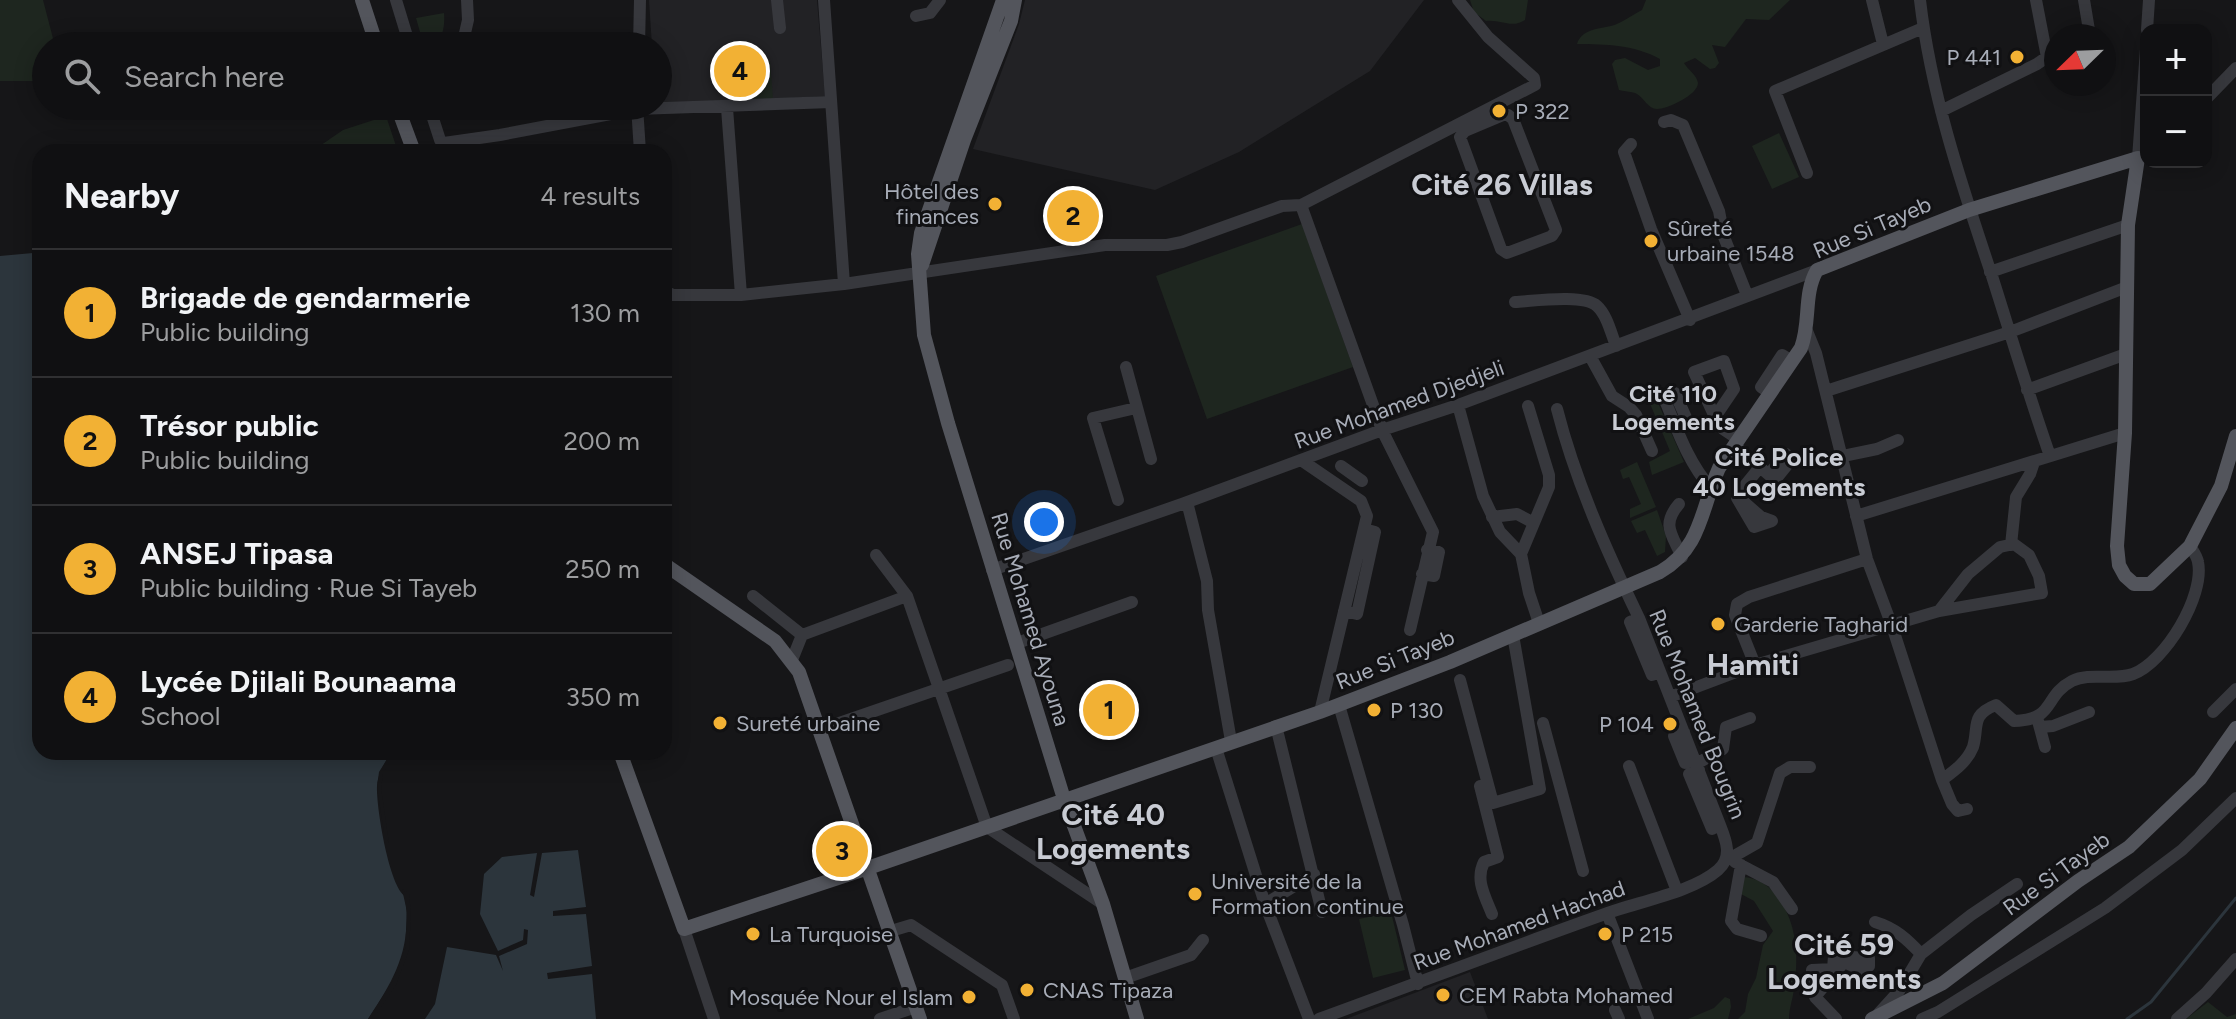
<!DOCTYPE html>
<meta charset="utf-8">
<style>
:root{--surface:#101012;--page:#1e1e20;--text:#f1f3f6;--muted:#9c9d9f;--line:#303032;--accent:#f2b134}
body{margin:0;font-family:Figtree,sans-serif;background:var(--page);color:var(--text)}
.controls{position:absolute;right:24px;top:24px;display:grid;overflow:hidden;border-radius:16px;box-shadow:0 4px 20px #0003}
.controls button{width:72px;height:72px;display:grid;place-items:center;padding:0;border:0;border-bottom:2px solid var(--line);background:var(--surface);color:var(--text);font:40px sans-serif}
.compass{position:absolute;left:2044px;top:24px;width:72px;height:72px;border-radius:50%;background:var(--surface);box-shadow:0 4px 20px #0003;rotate:247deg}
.you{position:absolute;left:1044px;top:522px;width:28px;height:28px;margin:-20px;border:6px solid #fff;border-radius:50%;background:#1a73e8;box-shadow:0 0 0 12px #1a73e833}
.badge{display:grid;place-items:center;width:52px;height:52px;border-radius:50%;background:var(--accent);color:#111;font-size:26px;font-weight:700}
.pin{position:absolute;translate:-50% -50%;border:4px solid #fff;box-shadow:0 2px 8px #0006}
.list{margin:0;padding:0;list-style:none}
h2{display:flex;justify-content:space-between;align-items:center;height:104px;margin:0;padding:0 32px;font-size:34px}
h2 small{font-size:26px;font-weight:400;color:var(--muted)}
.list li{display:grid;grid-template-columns:52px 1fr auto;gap:24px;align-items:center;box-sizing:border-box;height:128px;padding:0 32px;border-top:2px solid var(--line)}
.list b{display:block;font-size:30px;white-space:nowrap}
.list p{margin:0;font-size:26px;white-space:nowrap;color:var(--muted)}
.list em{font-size:26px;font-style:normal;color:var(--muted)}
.icon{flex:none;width:44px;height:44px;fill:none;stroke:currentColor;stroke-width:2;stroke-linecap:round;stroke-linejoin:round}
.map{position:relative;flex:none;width:2236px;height:1019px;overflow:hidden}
.search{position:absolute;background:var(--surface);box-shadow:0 4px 20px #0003;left:32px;top:32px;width:640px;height:88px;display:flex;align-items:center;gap:20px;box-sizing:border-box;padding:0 28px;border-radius:44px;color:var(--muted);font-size:30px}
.panel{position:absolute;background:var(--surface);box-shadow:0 4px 20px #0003;left:32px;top:144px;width:640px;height:616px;border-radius:24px}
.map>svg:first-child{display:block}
.built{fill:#222225}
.green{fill:#1e261f}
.water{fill:#2c353c}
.pier{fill:#161618}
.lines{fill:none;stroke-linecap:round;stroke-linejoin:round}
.stream{stroke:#2c353c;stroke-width:3}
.minor{stroke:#37383d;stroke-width:12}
.major{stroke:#53555c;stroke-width:14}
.poi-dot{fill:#f2b134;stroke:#111113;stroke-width:3}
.labels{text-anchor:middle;stroke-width:6;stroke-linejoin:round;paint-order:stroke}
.poi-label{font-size:22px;fill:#a8adb8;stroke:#111113;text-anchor:start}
.street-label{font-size:22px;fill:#a8adb8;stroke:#111113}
.neighbourhood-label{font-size:24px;font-weight:bold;fill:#c9ccd4;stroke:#111113}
.quarter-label{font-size:26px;font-weight:bold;fill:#c9ccd4;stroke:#111113}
.district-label{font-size:30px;font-weight:bold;fill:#c9ccd4;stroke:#111113}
</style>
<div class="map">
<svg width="2236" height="1019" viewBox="0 0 2236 1019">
<rect width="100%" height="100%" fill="#161618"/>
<path class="built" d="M649,0H817L825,96L658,106V46H652Z
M1025,0H1424L1370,71L1239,152L1155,190L973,149L1019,24Z
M1470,972L1488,1019H1346Z"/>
<path class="green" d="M0,0H43L55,46H46V81H0Z
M1470,0H1528L1525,20C1511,29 1501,19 1486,21L1474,12Z
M1646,0H1790L1769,20L1746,19L1725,47L1712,45L1719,63L1715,68L1710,69L1695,58L1684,63C1688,70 1697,75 1698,83C1698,95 1667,109 1657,109C1648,109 1644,98 1637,94C1632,91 1625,92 1619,90L1612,64L1615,60L1625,58L1648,70L1660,66V59C1635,45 1605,44 1577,44C1582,29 1598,29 1611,26C1622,23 1632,15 1642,10Z
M444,13C445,26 443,35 436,46H424L416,18Z
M770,61L773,99L748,101L745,63Z
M386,116L398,152H311L343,130Z
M1779,133L1799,177L1772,189L1752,146Z
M1302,224L1353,367L1207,419L1156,276Z
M1655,396L1684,462L1652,475L1649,462L1670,451L1648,399Z
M1637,462L1656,507L1630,518V509L1641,504L1629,477L1623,479L1620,470Z
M1657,510L1666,536L1665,552L1657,556L1645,530L1637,533L1631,521Z
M1743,877C1757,878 1767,884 1775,894C1797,919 1799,956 1794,988C1793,999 1789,1008 1789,1019H1738L1745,1012L1748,994L1756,978L1763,945L1773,931L1754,901L1741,894Z
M1391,912L1405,970L1373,978L1359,919Z
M1725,997L1730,999L1731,1007L1728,1019H1688L1714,1008Z
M2208,1002L2227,1017L2236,1014V1019H2186Z"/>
<path class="water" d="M33,253L40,258V752H388L389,756C383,766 378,774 377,786C376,806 389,886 405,896C412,947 396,977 368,1019H0V256Z
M578,850L586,907L553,911V916L586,914L592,966L547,973L548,979L592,974L596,1019H425L435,1004L447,947L496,955L503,971L499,956L527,944L528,930L524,929L523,940L498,951L480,914L484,874L502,857L537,853L530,895L534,897L542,853Z"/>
<path class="pier" d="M389,756L392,759L383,774L381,788L389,843L384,832L377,788L379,772Z
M402,889L409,894L411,912L409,950L396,985L373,1019H368L392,982L405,949L407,912Z"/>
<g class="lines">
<path class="stream" d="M2127,1019L2151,1002L2236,898"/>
<path class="minor" d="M396,0L410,46
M777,0L780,28
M824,0L844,284
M1872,0L1883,44
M1920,0C1931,95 1962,186 1992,276C2011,336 2029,396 2050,456
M2084,0L2090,36
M916,16L930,13L940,0
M2147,30L2149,0
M462,46L468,20L467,0
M639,46L640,0
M2206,99L2236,68
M429,106L440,140L444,143L500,135L637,109L831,102
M637,106L640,152
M727,108L741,295
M1941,111L2037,64L2047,57L2036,0
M1503,115H1508L1513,119L1556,230L1552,236L1507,253L1501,249L1460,137L1465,131Z
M1664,122L1671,120L1683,125L1719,211L1724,237L1747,295
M1631,144L1624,152L1651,229L1690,320
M2138,158L2146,49
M1807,173L1775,91L1923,28
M1301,205L1382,430L1433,532L1410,630
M1990,272L2128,225
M664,291L673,295H741L844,284L1105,245H1167L1182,242L1282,206L1301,205L1535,85L1534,78L1488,37L1458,0
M1515,302C1534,301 1584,294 1597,306C1607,315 1611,333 1616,346
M1807,331L1816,353L1867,559L1892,626L1942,780L1952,804L1958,811L1967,809
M1590,356L1612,396L1629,407L1636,415L1652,451
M1126,367L1151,459
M2027,390L2126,354
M1826,391L2010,332L2127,287
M1770,393L1761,387L1782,355L1792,361
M1458,405L1483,496L1500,532L1521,554L1529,593L1539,623
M1715,417L1694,372L1724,361L1734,389L1715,417L1723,429L1738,439
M1676,425L1687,420L1675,393L1664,398C1677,429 1688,462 1710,487
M1734,445L1775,480L1792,459L1786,454L1769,474
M1843,456L1877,449L1898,440
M1301,460L1361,501L1367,516L1320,712
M1341,466L1362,481
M1737,496L1761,517L1772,521L1754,527L1737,498L1738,494L1760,467
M1118,500L1093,418L1136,408
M1187,502L1207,581L1208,610L1231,741
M1679,504C1661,525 1672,534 1682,557
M1856,516L2125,433
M1492,517L1517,514L1534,523
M2011,545L2016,497L2030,474L2034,462
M1521,554L1549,487V475L1528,406
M876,555L907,596L987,827L1103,904
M992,570L1182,504L1382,430L1458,405L1817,270
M1422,574L1434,576L1439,552L1427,550
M753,596L802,635
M1344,611L1357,614L1375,532L1364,529
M1639,618L1630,622L1652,675L1660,672
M1017,643L1132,602
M792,660L802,635L907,596
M1755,665L1735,615L1737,604L1749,597L1867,559
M1460,680L1493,803L1540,789L1513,635
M1670,697L1755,665L1939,611L1968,574L2000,547L2014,544L2029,555L2039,576L2042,593L1939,611
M1339,705L1403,925L1418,984
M2213,712L2236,689
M2038,721L2045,747
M1543,723L1583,871
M1276,726L1322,912
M2040,727L2053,726L2089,712
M819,730L1008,665
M1684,732L1674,736L1685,763L1694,758
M1216,748L1265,904L1309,1019
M1696,764L1723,749L1726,727L1750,718
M1629,766L1677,891
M1699,770L1689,774L1712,829L1720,825
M1942,780C1954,771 1967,762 1973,747C1979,727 1970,715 1996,705L2014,721C2056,720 2043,696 2072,681C2090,672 2114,681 2133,674C2165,662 2205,596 2198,562C2197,556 2193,551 2190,546
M1480,786L1498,857L1484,862C1475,880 1485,896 1492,914
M1729,859L1757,843L1780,773L1790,767H1810
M1735,862L1773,882L1792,909
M1741,865L1731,921L1737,929L1761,936
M1265,904L1314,874
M1607,913L1648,1019
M1875,922C1895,928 1907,939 1921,954
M684,929L714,1019
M891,931L911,925L1002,985L1014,1019
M1125,978L1191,955L1203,940
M1830,979H1813L1812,970L1833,969L1834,956L1869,958V966L1862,970L1844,962L1815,997L1836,1019
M1615,1010L1619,1019
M1879,1013L1899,991L1921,954L1971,915L2017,884
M880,1019L916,1007
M1319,1019C1415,984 1509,948 1605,914C1637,902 1693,892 1718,870C1733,857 1726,840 1720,825L1639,618C1607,552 1575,480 1557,409
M1922,1019L1938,1012L2105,908L2182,850L2236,798
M2177,1019L2206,993L2236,959"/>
<path class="major" d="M362,0L377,46
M1003,0L921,233L918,254L924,335L948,423L1064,799L1103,904L1137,1019
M397,106L414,152
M922,265L964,140L1011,21L1015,0
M664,564L775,641L799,672L920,1019
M620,752L684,929L868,868L1320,712L1450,662L1660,572C1702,548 1701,508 1719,468L1801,348C1811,322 1803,294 1817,270L1969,210L2138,158L2128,225L2125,433L2117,546L2119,565L2125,576L2134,584H2150L2190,546L2221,486L2236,436
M1872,1019L1943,983L2078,881L2129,847L2200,779L2236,728"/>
</g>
<g class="poi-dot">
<circle cx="2017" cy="57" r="8"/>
<circle cx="1499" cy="111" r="8"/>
<circle cx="995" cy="204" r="8"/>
<circle cx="1651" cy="241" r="8"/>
<circle cx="1718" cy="624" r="8"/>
<circle cx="1374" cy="710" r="8"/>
<circle cx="720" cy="723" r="8"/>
<circle cx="1670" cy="724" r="8"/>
<circle cx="1195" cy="894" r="8"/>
<circle cx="753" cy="934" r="8"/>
<circle cx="1605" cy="934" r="8"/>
<circle cx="1027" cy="990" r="8"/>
<circle cx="1443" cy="995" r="8"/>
<circle cx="969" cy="997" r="8"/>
</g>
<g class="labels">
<g class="poi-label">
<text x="2001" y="65" text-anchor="end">P 441</text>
<text x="1515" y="119">P 322</text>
<text x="979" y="199" text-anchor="end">Hôtel des<tspan x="979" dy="25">finances</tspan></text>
<text x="1667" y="236">Sûreté<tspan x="1667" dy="25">urbaine 1548</tspan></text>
<text x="1734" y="632">Garderie Tagharid</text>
<text x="1390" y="718">P 130</text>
<text x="736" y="731">Sureté urbaine</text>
<text x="1654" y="732" text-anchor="end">P 104</text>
<text x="1211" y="889">Université de la<tspan x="1211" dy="25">Formation continue</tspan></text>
<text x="769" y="942">La Turquoise</text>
<text x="1621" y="942">P 215</text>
<text x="1043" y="998">CNAS Tipaza</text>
<text x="1459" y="1003">CEM Rabta Mohamed</text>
<text x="953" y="1005" text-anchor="end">Mosquée Nour el Islam</text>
</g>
<g class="street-label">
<text transform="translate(1872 227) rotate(-23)" y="8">Rue Si Tayeb</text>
<text transform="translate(1399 404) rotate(-20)" y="8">Rue Mohamed Djedjeli</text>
<text transform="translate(1031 619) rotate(73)" y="8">Rue Mohamed Ayouna</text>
<text transform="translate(1395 659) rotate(-22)" y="8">Rue Si Tayeb</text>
<text transform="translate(1698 714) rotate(68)" y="8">Rue Mohamed Bougrin</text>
<text transform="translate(2056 873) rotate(-36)" y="8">Rue Si Tayeb</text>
<text transform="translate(1519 925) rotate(-20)" y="8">Rue Mohamed Hachad</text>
</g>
<g class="neighbourhood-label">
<text x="1673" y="402">Cité 110<tspan x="1673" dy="28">Logements</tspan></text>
</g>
<g class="quarter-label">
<text x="1779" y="466">Cité Police<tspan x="1779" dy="30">40 Logements</tspan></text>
</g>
<g class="district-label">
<text x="1502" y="195">Cité 26 Villas</text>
<text x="1753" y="675">Hamiti</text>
<text x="1113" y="825">Cité 40<tspan x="1113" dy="34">Logements</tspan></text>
<text x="1844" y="955">Cité 59<tspan x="1844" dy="34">Logements</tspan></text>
</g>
</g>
</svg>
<div class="controls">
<button>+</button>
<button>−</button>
</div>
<svg class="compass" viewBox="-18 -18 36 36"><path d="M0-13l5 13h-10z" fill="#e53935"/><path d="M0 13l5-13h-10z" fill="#9c9d9f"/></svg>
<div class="you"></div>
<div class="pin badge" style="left:1109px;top:710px">1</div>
<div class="pin badge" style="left:1073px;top:216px">2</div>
<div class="pin badge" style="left:842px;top:851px">3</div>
<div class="pin badge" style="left:740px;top:71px">4</div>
<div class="search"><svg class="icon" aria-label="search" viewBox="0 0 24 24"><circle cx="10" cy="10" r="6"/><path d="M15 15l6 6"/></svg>Search here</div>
<section class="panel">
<h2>Nearby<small>4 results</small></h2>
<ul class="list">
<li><span class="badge">1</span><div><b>Brigade de gendarmerie</b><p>Public building</p></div><em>130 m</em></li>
<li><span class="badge">2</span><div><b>Trésor public</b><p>Public building</p></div><em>200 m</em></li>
<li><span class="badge">3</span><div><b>ANSEJ Tipasa</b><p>Public building · Rue Si Tayeb</p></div><em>250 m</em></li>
<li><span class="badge">4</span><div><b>Lycée Djilali Bounaama</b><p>School</p></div><em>350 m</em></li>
</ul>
</section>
</div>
